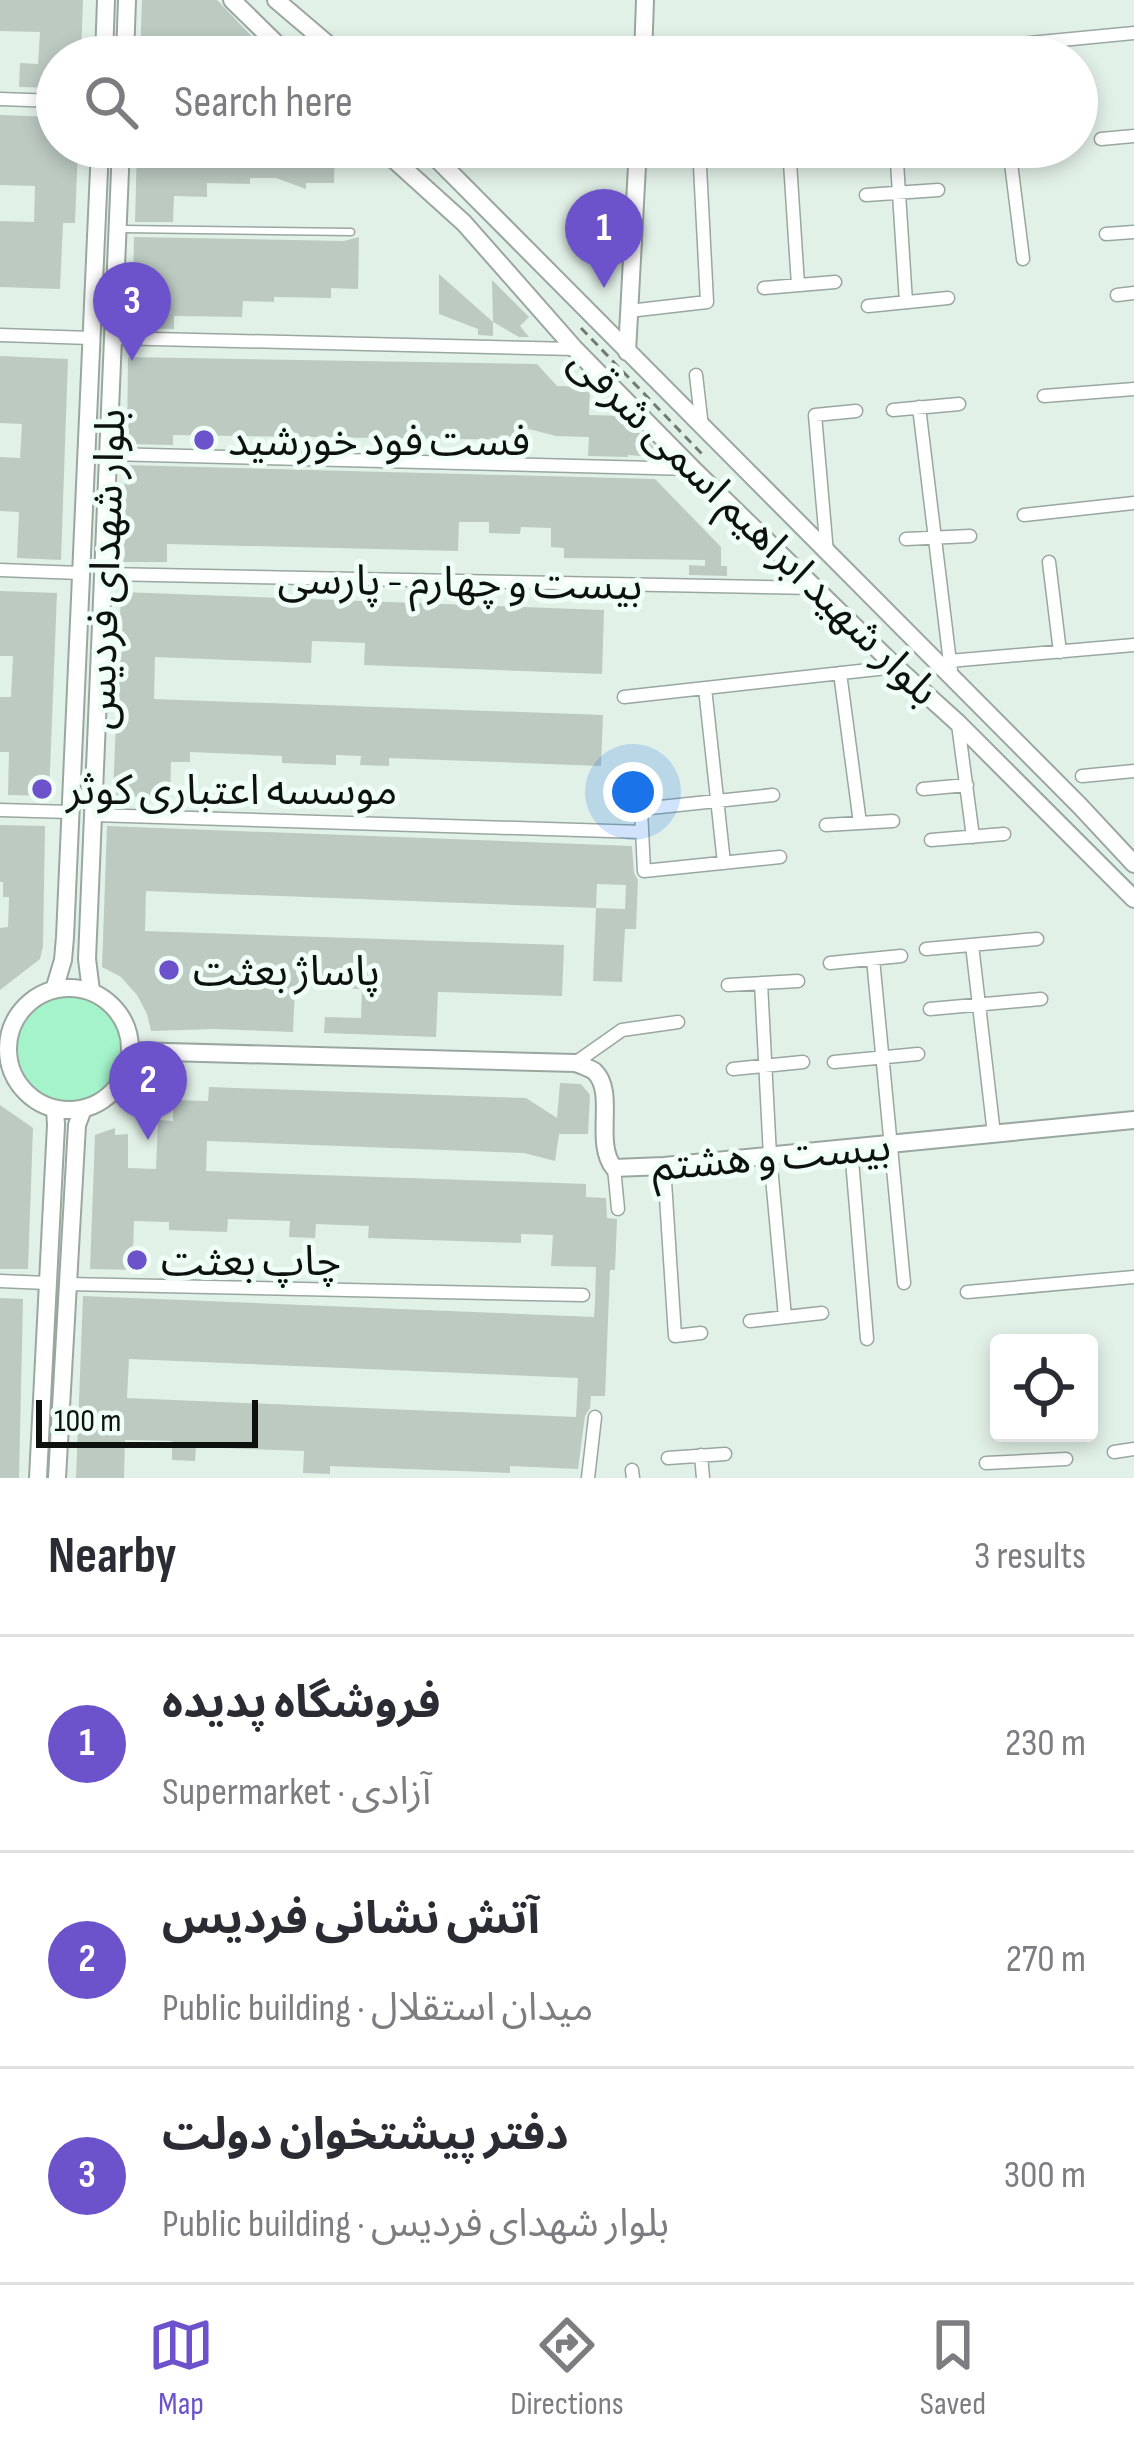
<!DOCTYPE html>
<meta charset="utf-8">
<style>
:root{--surface:#fff;--page:#f2f2f3;--text:#2b2b33;--muted:#7c7c81;--line:#e1e1e2;--accent:#6c52cb}
body{margin:0;font-family:"Sofia Sans Condensed","Noto Sans Arabic",sans-serif;background:var(--page);color:var(--text)}
.controls{position:absolute;right:36px;bottom:36px;display:grid;overflow:hidden;border-radius:12px;box-shadow:0 6px 18px #0003}
.controls button{width:108px;height:108px;display:grid;place-items:center;padding:0;border:0;border-bottom:3px solid var(--line);background:var(--surface);color:var(--text);font:60px sans-serif}
.scale{position:absolute;left:36px;bottom:30px;width:222px;box-sizing:border-box;padding-left:12px;border:6px solid #0d120f;border-top:0;font-size:33px;line-height:42px;white-space:nowrap;color:#0d120f;-webkit-text-stroke:9px #effef6;paint-order:stroke}
.you{position:absolute;left:633px;top:792px;width:42px;height:42px;margin:-30px;border:9px solid #fff;border-radius:50%;background:#1a73e8;box-shadow:0 0 0 18px #1a73e833}
.badge{display:grid;place-items:center;width:78px;height:78px;border-radius:50%;background:var(--accent);color:#fff;font-size:39px;font-weight:700}
.pin{position:absolute;translate:-50% -99px;filter:drop-shadow(0 3px 6px #0008)}
.pin::after{content:'';position:absolute;top:63px;width:42px;height:36px;background:inherit;clip-path:polygon(0 0,100% 0,50% 100%)}
.list{margin:0;padding:0;list-style:none}
h2{display:flex;justify-content:space-between;align-items:center;height:156px;margin:0;padding:0 48px;font-size:51px}
h2 small{font-size:39px;font-weight:400;color:var(--muted)}
.list li{display:grid;grid-template-columns:78px 1fr auto;gap:36px;align-items:center;box-sizing:border-box;height:216px;padding:0 48px;border-top:3px solid var(--line)}
.list b{display:block;font-size:45px;white-space:nowrap}
.list p{margin:0;font-size:39px;white-space:nowrap;color:var(--muted)}
.list em{font-size:39px;font-style:normal;color:var(--muted)}
.icon{flex:none;width:66px;height:66px;fill:none;stroke:currentColor;stroke-width:2;stroke-linecap:round;stroke-linejoin:round}
.map{position:relative;flex:none;width:1134px;height:1478px;overflow:hidden}
.search{position:absolute;background:var(--surface);box-shadow:0 6px 18px #0003;left:36px;right:36px;top:36px;height:132px;display:flex;align-items:center;gap:30px;box-sizing:border-box;padding:0 42px;border-radius:66px;color:var(--muted);font-size:45px}
.sheet{height:804px;background:var(--surface)}
nav{display:flex;justify-content:space-around;align-items:center;box-sizing:border-box;height:168px;border-top:3px solid var(--line);background:var(--surface);font-size:33px;color:var(--muted)}
nav a{display:grid;justify-items:center;gap:6px}
nav .on{color:var(--accent)}
.map>svg:first-child{display:block}
.green{fill:#a4f3ca}
.building{fill:#bccac2;fill-rule:evenodd}
.lines{fill:none;stroke-linecap:round;stroke-linejoin:round}
.lane-casing{stroke:#99a79f;stroke-width:9}
.street-casing{stroke:#99a79f;stroke-width:15}
.secondary-casing{stroke:#99a79f;stroke-width:20}
.path{stroke:#717b75;stroke-width:3;stroke-dasharray:9 6;stroke-linecap:butt}
.lane{stroke:#fff;stroke-width:6}
.street{stroke:#fff;stroke-width:12}
.secondary{stroke:#fff;stroke-width:16}
.poi-dot{fill:#6c52cb;stroke:#effef6;stroke-width:4.5}
.labels{text-anchor:middle;stroke-width:10;stroke-linejoin:round;paint-order:stroke}
.poi-label{font-size:42px;fill:#0d120f;stroke:#effef6;text-anchor:start}
.street-label{font-size:42px;fill:#0d120f;stroke:#effef6}
</style>
<div class="map">
<svg width="1134" height="1478" viewBox="0 0 1134 1478">
<rect width="100%" height="100%" fill="#e2f1e8"/>
<path class="green" d="M15 1049a54 54 0 1 1 108 0a54 54 0 1 1-108 0Z"/>
<path class="building" d="M0,0H83L81,57H57V88L19,87L20,63L38,64L40,32L0,31Z
M142,0H217L265,50L258,57H140Z
M0,115L57,117V147H78L75,223H63L60,289L0,287V221L34,222L35,186L0,185Z
M137,147H335L334,183H306V189L276,178H250V184L207,183V197L174,196L173,222H135Z
M134,237L344,241L359,237L358,289L331,288V298L274,297V302L243,301L242,317L174,316V329L132,328Z
M439,274L493,322V336L478,335V329L439,314Z
M492,280L529,317L520,326L529,337H519L493,322Z
M0,356L68,359L61,560L17,558L19,512L0,511V457L20,458L22,424L0,423Z
M128,357L537,364L557,386L590,387L589,415L623,416L664,458L628,455V457L588,456L589,437L556,436L521,427V440L173,435V445L127,444Z
M125,465L655,479L721,547V566H727V576L689,575V565L705,566V560L564,558V548L551,547V528L521,527L520,534L489,533V522H459L458,551L167,544V562H123Z
M0,591L57,593L49,796L8,795L9,752H0V697H11L13,656H0Z
M121,592L604,610L602,674L364,665L365,643L312,641L311,663L155,657L154,699L603,715L601,766L389,758V766L360,765L361,756L336,755V765L282,763V756L190,752V762H171L170,798L113,796Z
M0,825L45,826L43,946L40,959L0,990V928L8,927L9,897H3V882H0Z
M107,826L632,846L634,873L638,880L636,929H625L622,982L593,981L596,908L146,891L145,931L564,945L562,996L438,992L436,1037L324,1033L325,1017L361,1018L362,989L295,986L293,1032L213,1029L151,1031L147,1014L137,995L121,977L102,967ZM597,884L626,885L625,909L596,908Z
M560,1083L581,1084L590,1095L588,1134H559L555,1161L524,1153L207,1141L206,1171L586,1184V1197L606,1198L607,1218L617,1219L615,1270H610L605,1396H591L590,1408L585,1416L578,1469L510,1466V1473L330,1466V1474L303,1473L304,1451L196,1447L195,1461L172,1460V1441L125,1440L124,1478H76L83,1296L594,1317L595,1301L596,1267L551,1266L553,1235L521,1234V1243L368,1238L369,1226L316,1224L315,1238L289,1237L290,1221L228,1219L227,1232L169,1230V1222L134,1221L133,1250H142L141,1270L90,1269L95,1135L115,1128V1135L128,1134V1168L156,1169L158,1120L173,1121V1100L208,1101L209,1087L526,1098L557,1118ZM129,1359L578,1378L576,1417L127,1398Z
M0,1105L33,1128L28,1269H0Z
M0,1298L23,1299L19,1478H0Z"/>
<g class="lines">
<defs>
<path id="lane" d="M122,229L351,232"/>
<path id="street" d="M885,57L1134,33
M0,99L57,101
M1101,139L1134,136
M789,147L798,285
M896,147L906,302
M1009,147L1023,259
M764,152L815,148
M866,195L938,190
M1106,234L1134,232
M764,288L835,282
M1117,295L1134,293
M868,306L948,298
M629,311L707,302L699,147
M0,335L91,338
M113,338L575,349
M696,375L702,427
M1044,396L1134,389
M919,407L952,679
M893,410L959,404
M109,454L692,469
M1024,515L1134,503
M906,539L970,536
M827,553L815,415L856,411
M1049,562L1060,652
M0,570L80,573
M105,574L815,588
M949,661L1134,645
M840,673L860,823
M705,688L724,863
M624,697L896,667
M958,724L973,837
M1082,776L1134,771
M923,789L967,785
M773,795L641,809L644,871L780,857
M0,810L70,812
M94,815L642,832
M826,825L893,821
M931,840L1004,834
M972,945L994,1134
M926,949L1037,939
M873,959L904,1283
M830,963L901,956
M761,983L770,1156L785,1317
M728,985L798,981
M930,1009L1041,999
M834,1062L918,1054
M575,1063L622,1030L678,1022
M733,1069L803,1062
M851,1148L867,1339
M664,1166L675,1336L701,1333
M614,1168L618,1209
M0,1281L47,1283
M67,1284L583,1295
M967,1292L1134,1277
M750,1321L822,1313
M1114,1452L1134,1449
M701,1455L703,1478
M668,1458L725,1454
M986,1463L1066,1459
M632,1470L633,1478
M588,1478L595,1417"/>
<path id="secondary" d="M232,0L290,57
M276,0L343,57
M104,57L106,0
M125,57L127,0
M643,57L645,0
M380,147L464,223L575,349L693,469L896,667L958,723L1134,899
M425,147L1080,806L1134,864
M627,352L638,147
M8 1049a61 61 0 1 1 122 0a61 61 0 1 1-122 0Z
M54,990L63,960L65,937L100,147
M91,991L87,959L121,147
M131,1051L575,1063C579,1064 591,1069 594,1071C617,1092 593,1142 614,1168L664,1166L1134,1120
M38,1478L56,1125L55,1109
M57,1478L77,1125L83,1109"/>
</defs>
<use href="#lane" class="lane-casing"/>
<use href="#street" class="street-casing"/>
<use href="#secondary" class="secondary-casing"/>
<path class="path" d="M302,46L315,57
M581,328L703,455"/>
<use href="#lane" class="lane"/>
<use href="#street" class="street"/>
<use href="#secondary" class="secondary"/>
</g>
<g class="poi-dot">
<circle cx="204" cy="440" r="12"/>
<circle cx="42" cy="789" r="12"/>
<circle cx="169" cy="970" r="12"/>
<circle cx="137" cy="1260" r="12"/>
</g>
<g class="labels">
<g class="poi-label">
<text x="228" y="455">فست فود خورشید</text>
<text x="66" y="804">موسسه اعتباری کوثر</text>
<text x="193" y="985">پاساژ بعثت</text>
<text x="161" y="1275">چاپ بعثت</text>
</g>
<g class="street-label">
<text transform="translate(755 525) rotate(44)" y="15">بلوار شهید ابراهیم اسمی شرقی</text>
<text transform="translate(104 569) rotate(-88)" y="15">بلوار شهدای فردیس</text>
<text transform="translate(460 581) rotate(1)" y="15">بیست و چهارم - پارسی</text>
<text transform="translate(771 1155) rotate(-5)" y="15">بیست و هشتم</text>
</g>
</g>
</svg>
<div class="controls">
<button><svg class="icon" aria-label="locate" viewBox="0 0 24 24"><circle cx="12" cy="12" r="6"/><path d="M12 2v4M12 18v4M2 12h4M18 12h4"/></svg></button>
</div>
<div class="scale">100 m</div>
<div class="you"></div>
<div class="pin badge" style="left:604px;top:288px">1</div>
<div class="pin badge" style="left:148px;top:1140px">2</div>
<div class="pin badge" style="left:132px;top:361px">3</div>
<div class="search"><svg class="icon" aria-label="search" viewBox="0 0 24 24"><circle cx="10" cy="10" r="6"/><path d="M15 15l6 6"/></svg>Search here</div>
</div>
<section class="sheet">
<h2>Nearby<small>3 results</small></h2>
<ul class="list">
<li><span class="badge">1</span><div><b>فروشگاه پدیده</b><p>Supermarket · آزادی</p></div><em>230 m</em></li>
<li><span class="badge">2</span><div><b>آتش نشانی فردیس</b><p>Public building · میدان استقلال</p></div><em>270 m</em></li>
<li><span class="badge">3</span><div><b>دفتر پیشتخوان دولت</b><p>Public building · بلوار شهدای فردیس</p></div><em>300 m</em></li>
</ul>
</section>
<nav>
<a class="on"><svg class="icon" aria-label="map" viewBox="0 0 24 24"><path d="M3 6l6-2 6 2 6-2v14l-6 2-6-2-6 2zM9 4v14M15 6v14"/></svg>Map</a>
<a><svg class="icon" aria-label="directions" viewBox="0 0 24 24"><path d="M12 3l9 9-9 9-9-9zM9 14v-3h6M13 9l2 2-2 2"/></svg>Directions</a>
<a><svg class="icon" aria-label="saved" viewBox="0 0 24 24"><path d="M7 4h10v16l-5-4-5 4z"/></svg>Saved</a>
</nav>
